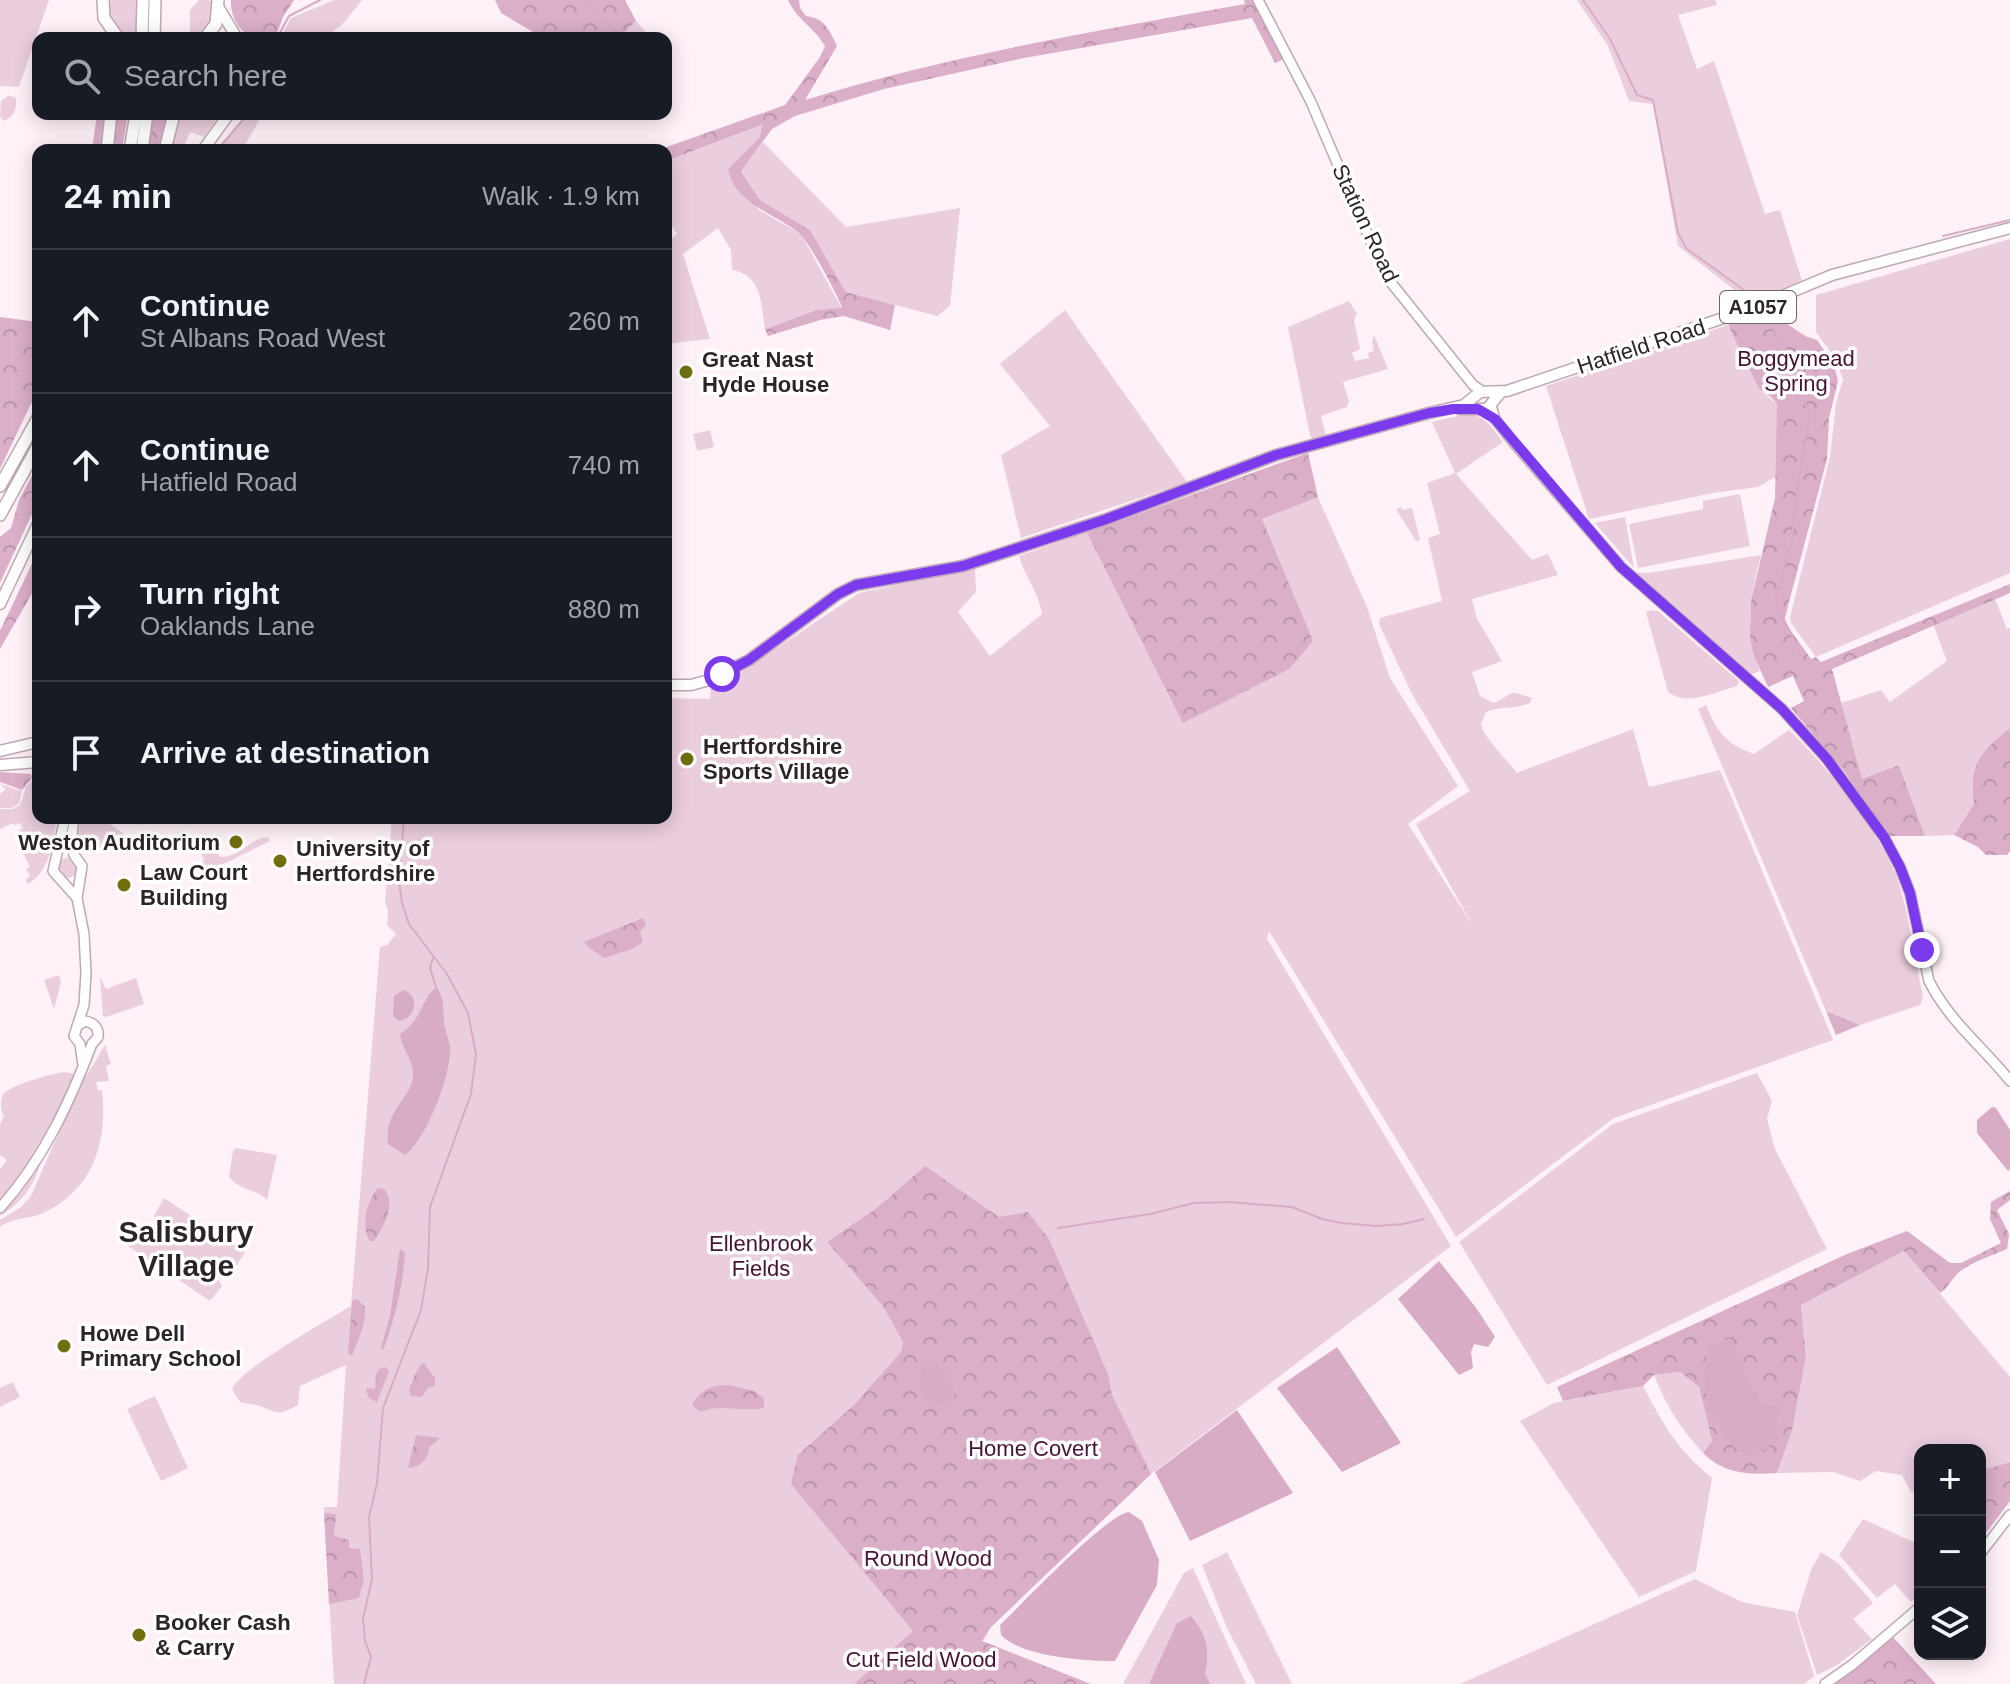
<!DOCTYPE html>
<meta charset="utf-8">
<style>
:root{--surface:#171b24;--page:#20242c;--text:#f1f3f6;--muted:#9ea1a6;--line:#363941}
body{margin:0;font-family:Arial,sans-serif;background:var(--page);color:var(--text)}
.controls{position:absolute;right:24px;bottom:24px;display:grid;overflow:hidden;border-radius:16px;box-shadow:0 4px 20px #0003}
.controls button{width:72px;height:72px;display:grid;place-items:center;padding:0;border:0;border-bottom:2px solid var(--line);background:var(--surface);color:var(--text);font:40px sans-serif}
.stop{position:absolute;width:24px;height:24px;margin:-18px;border:6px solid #7c3aed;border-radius:50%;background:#fff}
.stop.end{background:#7c3aed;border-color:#fff;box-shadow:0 2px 8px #0008}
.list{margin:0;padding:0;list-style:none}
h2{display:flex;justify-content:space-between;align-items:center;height:104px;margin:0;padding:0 32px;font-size:34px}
h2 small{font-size:26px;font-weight:400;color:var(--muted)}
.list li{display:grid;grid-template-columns:52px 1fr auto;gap:24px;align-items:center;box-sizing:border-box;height:144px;padding:0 32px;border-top:2px solid var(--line)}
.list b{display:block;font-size:30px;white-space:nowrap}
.list p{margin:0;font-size:26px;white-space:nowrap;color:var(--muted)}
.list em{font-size:26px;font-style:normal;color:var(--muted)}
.icon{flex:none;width:44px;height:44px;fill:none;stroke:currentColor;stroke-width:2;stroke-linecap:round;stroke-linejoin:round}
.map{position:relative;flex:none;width:2010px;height:1684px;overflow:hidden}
.search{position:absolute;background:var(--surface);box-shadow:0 4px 20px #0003;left:32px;top:32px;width:640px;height:88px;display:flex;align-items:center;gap:20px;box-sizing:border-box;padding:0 28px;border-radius:16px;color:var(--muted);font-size:30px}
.panel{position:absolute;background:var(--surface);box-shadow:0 4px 20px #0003;left:32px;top:144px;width:640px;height:680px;border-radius:16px}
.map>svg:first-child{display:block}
.green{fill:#ebcede}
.forest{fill:url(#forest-crowns)}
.water{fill:#d7acc4}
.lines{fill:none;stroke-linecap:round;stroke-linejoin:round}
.stream{stroke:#d7acc4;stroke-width:2}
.secondary-casing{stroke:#bda8b3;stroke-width:12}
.primary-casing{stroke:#bda8b3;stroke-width:13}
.highway-casing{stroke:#bda8b3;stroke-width:14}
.secondary{stroke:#fff;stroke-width:9}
.primary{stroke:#fff;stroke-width:10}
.highway{stroke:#fff;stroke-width:11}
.route{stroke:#7c3aed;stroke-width:10}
.poi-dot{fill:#6f6f10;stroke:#fff;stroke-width:3}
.labels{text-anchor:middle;stroke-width:7;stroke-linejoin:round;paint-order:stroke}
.shield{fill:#fff;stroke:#6b6668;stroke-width:2}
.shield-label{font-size:20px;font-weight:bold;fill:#2c2428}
.street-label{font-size:22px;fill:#2c2428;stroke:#fff}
.park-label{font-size:22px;fill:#461235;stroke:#fff}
.poi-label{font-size:22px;font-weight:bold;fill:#2c2428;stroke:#fff;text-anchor:start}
.district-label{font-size:30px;font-weight:bold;fill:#2c2428;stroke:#fff}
</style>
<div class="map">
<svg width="2010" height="1684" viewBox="0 0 2010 1684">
<defs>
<pattern id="forest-crowns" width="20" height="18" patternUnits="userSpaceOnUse" patternTransform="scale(2)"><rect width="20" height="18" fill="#dbafc8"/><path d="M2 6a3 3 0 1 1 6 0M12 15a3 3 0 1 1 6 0" fill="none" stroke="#bc96ac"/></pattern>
</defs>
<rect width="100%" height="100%" fill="#fef1f8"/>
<path class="green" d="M0,0H49L19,87L0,86Z
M109,0H137V38L122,35L110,18Z
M199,0H209L212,3C214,40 192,38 164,38V35L190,36V10Z
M334,0H362C332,40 329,38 280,38L291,18Z
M1577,0H1715L1717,5L1678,15L1697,69L1714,61L1765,214L1780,210L1802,281L1750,302L1678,246L1653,104L1629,101L1608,46Z
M636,21L651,38H619Z
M8,96L15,97C19,107 13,117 4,121L0,116L1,101Z
M180,114H220L204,137L190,132L182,150H170Z
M250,114H263L242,150L222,145Z
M763,125L760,137L728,169L759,210L801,234L842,309L815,310L765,329C761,303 762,275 732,270L731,250L718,228L683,254L710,339L666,344V244L677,234L666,216V161Z
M763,142L846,227L960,208L950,306L937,316L846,292L810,230L760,200L741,170Z
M2010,239V573L1816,657L1791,623L1790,617L1830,457L1836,403L1843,380L1835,358L1816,332V295Z
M1349,301L1357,314L1354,320L1360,349L1352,353L1355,361L1369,358L1368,353L1374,351L1372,343L1374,335L1388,369L1343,382L1349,401L1347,407L1321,416L1326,436L1313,440L1310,435L1288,327Z
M1065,310L1187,482L1021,538L1001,455L1050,426L1000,364Z
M1728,325L1759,389L1777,404V476L1758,487L1713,493L1589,519L1546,386Z
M1466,414C1486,415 1492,428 1503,442L1456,474L1532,560L1548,554L1558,575L1472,599L1477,619L1502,661L1472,672L1480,696L1494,703C1519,691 1505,690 1532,698L1530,703C1514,710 1499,706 1486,712L1481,724C1485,740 1506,758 1517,773L1633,729L1649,787L1720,770L1833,1040L1614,1118L1456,1237L1269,931L1267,939L1451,1246L1151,1474L991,1627L982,1642L857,1684H334L324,1507H337L346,1365L300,1386L298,1405C279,1415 279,1414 260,1406C255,1404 246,1404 240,1402L232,1389C240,1369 328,1320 351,1306L380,947L387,945L396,934L387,925L388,911L385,901L392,818H666V698L710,699L711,686L748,667L859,593L975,568L976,592L958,612L990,656L1042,614C1039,593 1025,577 1019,556L1308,453L1316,493L1367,607L1390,678L1458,786L1408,824L1473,926L1416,824L1470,791L1412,694L1379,624L1380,618L1442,601L1428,538L1440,534L1427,483L1455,473L1432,422Z
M710,430L714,447L697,451L693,434Z
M1740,494L1750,546L1638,568L1629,524L1703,509V501Z
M1401,507L1402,510L1412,508L1420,540L1416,541L1396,509Z
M1625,517L1634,568L1595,523Z
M1761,555C1751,594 1744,632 1760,671L1750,675L1634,572L1648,573Z
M1995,599L2007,629L2010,628V728C1981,751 1968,764 1974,804L1954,835L1925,836L1899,765L1862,780L1841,703L1881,690L1890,702L1947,661L1933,624Z
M1652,610L1658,611L1739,681L1737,686C1715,692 1688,707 1668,692L1646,612Z
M1706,705C1718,733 1725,743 1754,754L1789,730C1825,764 1884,836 1899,883C1910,920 1915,959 1923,997L1920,1005L1860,1025L1826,1011L1698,709Z
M38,774V818H57C53,841 50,872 28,884L25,880L30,876L26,869L30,867L24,855L27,848L19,830L23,828L20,823L14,825L13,823L0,829V809H13L20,805L26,787Z
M0,784L22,791L19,804L12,808H0V794L6,789Z
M82,818H107L110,824L124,834C114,844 93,855 79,850L77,836Z
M268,837L270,841L207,872L202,861L204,860L199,849L218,840L215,847L220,857C240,858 250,838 268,837Z
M57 868a10 10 0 1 1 20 0a10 10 0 1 1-20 0Z
M59,975L61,982L54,1009L44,980Z
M100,977L106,989L136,978L144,1004L106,1017L103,1016Z
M105,1045L111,1064L106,1066L109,1081L96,1082L98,1090H102C108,1143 93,1191 41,1214C27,1219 11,1218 0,1227V1220L21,1207L31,1196L77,1091Z
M64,1072L75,1074C59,1121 32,1164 0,1202V1169L7,1160L0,1155V1124L4,1117C0,1110 0,1099 4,1093C15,1084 50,1074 64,1072Z
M1757,1073L1772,1101L1767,1119L1775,1149L1827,1249L1547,1385L1459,1242L1613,1124Z
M236,1148L277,1155L267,1200C256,1189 239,1190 229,1177L233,1151Z
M42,1157C36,1184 23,1202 0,1216V1212Z
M164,1198L245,1252L235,1268L220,1272L218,1279L222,1286L210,1301L128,1246L141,1233H151L158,1228L154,1216Z
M1904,1251L2010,1377V1462L1980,1471V1450H1920V1492H1911L1902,1475L1876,1471L1860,1481L1833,1472L1777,1473L1792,1431L1806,1357L1801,1305Z
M1680,1372L1699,1387L1712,1441L1703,1453C1681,1429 1666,1406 1654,1375Z
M13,1382L20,1397L0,1407V1388Z
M1643,1386C1664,1426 1677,1449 1712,1478L1696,1571L1639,1597L1520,1421L1554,1403Z
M155,1396L188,1468L161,1481L127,1409Z
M1863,1519L1920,1545V1595L1911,1602L1895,1584L1877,1598L1839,1555Z
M1227,1552L1292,1684H1256L1227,1628L1202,1565Z
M1821,1552L1838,1563L1873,1603L1853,1619L1872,1639L1837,1665L1817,1675L1797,1615L1811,1570Z
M1193,1568L1246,1684H1123L1184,1573Z
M1695,1579L1742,1602L1795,1612L1814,1676L1804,1684H1460Z"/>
<path class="forest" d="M231,0H294L283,17L275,38C269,38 259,40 254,38C238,32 230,15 231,0Z
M495,0H625L636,21L619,38H543L501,13Z
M788,0H799L800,8L806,16C825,18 830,31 837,46L805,100C949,55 1097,31 1245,4L1244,0H1254L1258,12L1284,59L1275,63L1252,18L1024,58L884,89L795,116L772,129L741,171L760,200L810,230L846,292L895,305L890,330L844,316L820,320L768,336L765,329L816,310L842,308C839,297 808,240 799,233C774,213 735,204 728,169L760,137L762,125L666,161V150H658L785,105L820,57L825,46C815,28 797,20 788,0Z
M97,114H104L100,150H92Z
M114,114H128L122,150H111Z
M154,114H167L158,150H148Z
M1767,310L1805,336L1817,340L1834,365L1838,381L1829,418L1827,459L1784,621L1811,659L1816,657L1821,662L2010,584V593L1832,669L1862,779L1899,765L1925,836H1888L1844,771L1791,708L1804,701L1793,676L1768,687L1754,656L1750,638L1751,601L1775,498L1777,404L1771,397L1759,389L1728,325Z
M0,317L38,322V389L0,469Z
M1308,453L1318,497L1262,519L1313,641L1289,669L1183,723L1087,533Z
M38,464V501L0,583V537L11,528L19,500Z
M38,551V583L0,649V631Z
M2010,728V851L2007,855H1986L1978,847L1954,835L1974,804C1968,764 1981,751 2010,728Z
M0,772L31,774L32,778L22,790L0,782Z
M643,918L646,926L640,931L643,942L632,949L604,958L589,948L584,942Z
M1826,1011L1860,1025L1836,1035Z
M925,1166L999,1217L1028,1212L1049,1239L1108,1374L1112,1395L1151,1474L991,1627L982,1641L1091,1684H854L913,1631L791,1484L798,1455L853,1406L901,1352L903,1342L883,1306L827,1242L877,1208Z
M378,1188L384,1189C397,1204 384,1226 374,1241H370C360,1227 367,1200 378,1188Z
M2010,1191V1200L1997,1210L2009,1234L2007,1249C1991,1256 1971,1262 1958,1273C1951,1280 1948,1288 1940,1293L1904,1251L1801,1305L1806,1357L1792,1431L1777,1473C1749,1475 1724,1474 1703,1453L1712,1441L1699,1387L1680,1372L1654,1375L1643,1386L1563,1401L1557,1387L1847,1254L1907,1231L1950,1263H1961L2001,1243L1990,1219L1991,1202Z
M357,1299L365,1307C366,1326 358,1339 352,1356L348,1353L352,1301Z
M424,1363L435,1378V1386L428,1388L422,1397L411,1396L409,1389C414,1381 416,1366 424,1363Z
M386,1367L389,1371L377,1402L369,1398L366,1390L367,1388L375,1389L376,1374L379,1369Z
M729,1385L754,1391L764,1398V1408C742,1413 722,1403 700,1412L692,1405C702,1388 710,1386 729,1385Z
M416,1435L440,1438L429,1448C429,1459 419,1468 408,1468Z
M2010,1462V1501L1980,1541V1471Z
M324,1513L336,1514L334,1536L349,1540V1548L360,1549L364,1579L359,1598L329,1604Z
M1892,1636L1936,1684H1835Z"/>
<path class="water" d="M436,987C445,997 443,1010 444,1023C445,1031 449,1039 450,1047C452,1073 426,1141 405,1155L388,1144C384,1110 410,1100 413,1077C415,1061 401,1048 400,1034C423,1019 419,1003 436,987Z
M403,990C421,995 415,1019 399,1021L393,1016L394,996Z
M1992,1107L1996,1108L2010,1130V1169L2008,1171L1977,1133V1120Z
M400,1249L405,1253C403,1286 395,1319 383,1350L381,1348L390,1316Z
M1439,1261L1477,1309L1495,1337L1488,1347L1474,1344L1471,1352L1473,1368L1459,1375L1398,1299Z
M1730,1338C1745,1361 1742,1381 1763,1405H1780L1781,1415L1776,1420L1779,1438L1763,1451L1748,1456C1730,1448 1723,1437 1718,1418L1707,1410L1704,1370L1707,1347Z
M1337,1347L1401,1443L1342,1472L1277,1388Z
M933,1361C947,1371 952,1380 955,1397L946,1404C918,1403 915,1385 924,1363Z
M1237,1410L1293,1493L1190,1541L1155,1472Z
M1129,1512L1142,1521L1159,1560L1157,1585L1115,1661C1085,1661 1022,1657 1001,1635L1000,1625C1021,1605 1107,1514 1129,1512Z
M1191,1616C1207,1635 1210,1650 1205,1674L1210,1684H1149L1177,1623Z"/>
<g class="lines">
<path class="stream" d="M589,0L597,13L620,36
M1583,0L1610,39L1637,95L1653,100L1678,233L1687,249L1755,298
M277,38L289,16L320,0
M217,150L248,114
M1943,236L2010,220
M1765,317L1790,355L1794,386C1805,395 1818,389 1829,384
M1799,390L1810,413L1796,498C1799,511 1791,521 1793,536L1775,601L1802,657
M433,958L430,968L436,987
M1058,1228L1150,1214L1194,1203L1229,1202L1292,1207L1322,1219L1342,1223L1377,1226L1403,1224L1424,1219
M364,1684L371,1657L365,1641L363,1619L372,1579L369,1517L377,1483L383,1408L421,1310L428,1268L430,1207L471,1094L476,1054L468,1013L447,974L409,924L402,903L399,882L404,818"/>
<defs>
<path id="secondary" d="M1258,0L1311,102L1385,275L1473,385L1483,392
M1491,405L1495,419L1515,444L1621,567L1782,709L1827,759L1884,837L1900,867L1910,893L1929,981C1949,1021 1983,1047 2010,1081
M65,818L53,871L77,898
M74,818L71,843L74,855L82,866L77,898L84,934L86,973L84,1005L74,1036L80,1044L83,1065
M0,1208C43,1160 69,1104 92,1044L98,1037C99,1027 94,1023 85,1021L77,1026
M1980,1554L2010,1515
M1825,1684L1852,1665L1920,1607"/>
<path id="primary" d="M219,8L237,38
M203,150L229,114
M1459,409H1487L1501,392
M0,604L38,524
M666,685H691L709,680L749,660L838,594L856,585L963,566L1104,520L1276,455L1429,413L1464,405L1480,392L1507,391L1756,307L1832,275L2010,228
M0,751L38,742
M0,765L38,762"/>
<path id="highway" d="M103,0L104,18L118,38
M142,38L143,0
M154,38L155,0
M205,38L216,24L218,0
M107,150L111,114
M130,150L136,114
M142,150L147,114
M165,150L174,114
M0,486L38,418
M0,515L38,446"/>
</defs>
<use href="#secondary" class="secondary-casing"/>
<use href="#primary" class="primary-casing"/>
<use href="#highway" class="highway-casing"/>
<use href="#secondary" class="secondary"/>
<use href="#primary" class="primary"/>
<use href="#highway" class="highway"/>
</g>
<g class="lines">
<path class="route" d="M722,674L749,660L838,594L856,585L963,566L1104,520L1276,455L1429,413L1453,409H1478L1495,419L1621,567L1782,709L1827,759L1884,837L1900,867L1910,893L1922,950"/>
</g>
<g class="poi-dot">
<circle cx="686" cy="372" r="8"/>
<circle cx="687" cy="759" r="8"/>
<circle cx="236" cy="842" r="8"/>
<circle cx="280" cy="861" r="8"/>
<circle cx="124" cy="885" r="8"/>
<circle cx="64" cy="1346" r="8"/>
<circle cx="139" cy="1635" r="8"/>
</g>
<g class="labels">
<rect class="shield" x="1720" y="291" width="76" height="32" rx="6"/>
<g class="shield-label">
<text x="1758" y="314">A1057</text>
</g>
<g class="street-label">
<text transform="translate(1366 223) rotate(65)" y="8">Station Road</text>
<text transform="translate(1641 346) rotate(-18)" y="8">Hatfield Road</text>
</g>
<g class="park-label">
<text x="1796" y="366">Boggymead<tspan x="1796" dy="25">Spring</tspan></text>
<text x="761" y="1251">Ellenbrook<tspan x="761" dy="25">Fields</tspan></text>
<text x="1033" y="1456">Home Covert</text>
<text x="928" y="1566">Round Wood</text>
<text x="921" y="1667">Cut Field Wood</text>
</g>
<g class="poi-label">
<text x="702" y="367">Great Nast<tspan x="702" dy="25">Hyde House</tspan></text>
<text x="703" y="754">Hertfordshire<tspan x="703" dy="25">Sports Village</tspan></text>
<text x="220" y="850" text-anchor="end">Weston Auditorium</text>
<text x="296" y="856">University of<tspan x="296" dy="25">Hertfordshire</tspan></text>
<text x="140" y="880">Law Court<tspan x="140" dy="25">Building</tspan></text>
<text x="80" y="1341">Howe Dell<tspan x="80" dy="25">Primary School</tspan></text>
<text x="155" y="1630">Booker Cash<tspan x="155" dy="25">&amp; Carry</tspan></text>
</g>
<g class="district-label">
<text x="186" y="1242">Salisbury<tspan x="186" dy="34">Village</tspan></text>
</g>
</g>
</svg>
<div class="controls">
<button>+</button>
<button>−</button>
<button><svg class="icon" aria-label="layers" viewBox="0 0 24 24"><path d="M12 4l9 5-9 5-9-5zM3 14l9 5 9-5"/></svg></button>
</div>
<div class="stop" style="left:722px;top:674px"></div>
<div class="stop end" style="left:1922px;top:950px"></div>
<div class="search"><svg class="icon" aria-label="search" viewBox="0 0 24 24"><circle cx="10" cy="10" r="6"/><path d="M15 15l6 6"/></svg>Search here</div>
<section class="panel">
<h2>24 min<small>Walk · 1.9 km</small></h2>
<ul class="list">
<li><svg class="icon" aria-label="ahead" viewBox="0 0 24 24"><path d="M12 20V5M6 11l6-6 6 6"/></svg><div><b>Continue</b><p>St Albans Road West</p></div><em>260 m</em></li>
<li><svg class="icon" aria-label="ahead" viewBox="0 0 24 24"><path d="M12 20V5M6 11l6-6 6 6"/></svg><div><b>Continue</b><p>Hatfield Road</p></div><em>740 m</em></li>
<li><svg class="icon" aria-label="right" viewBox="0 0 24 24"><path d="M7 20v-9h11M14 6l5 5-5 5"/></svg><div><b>Turn right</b><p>Oaklands Lane</p></div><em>880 m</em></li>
<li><svg class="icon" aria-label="arrive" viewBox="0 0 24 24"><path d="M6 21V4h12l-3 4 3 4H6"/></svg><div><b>Arrive at destination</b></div></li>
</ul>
</section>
</div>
